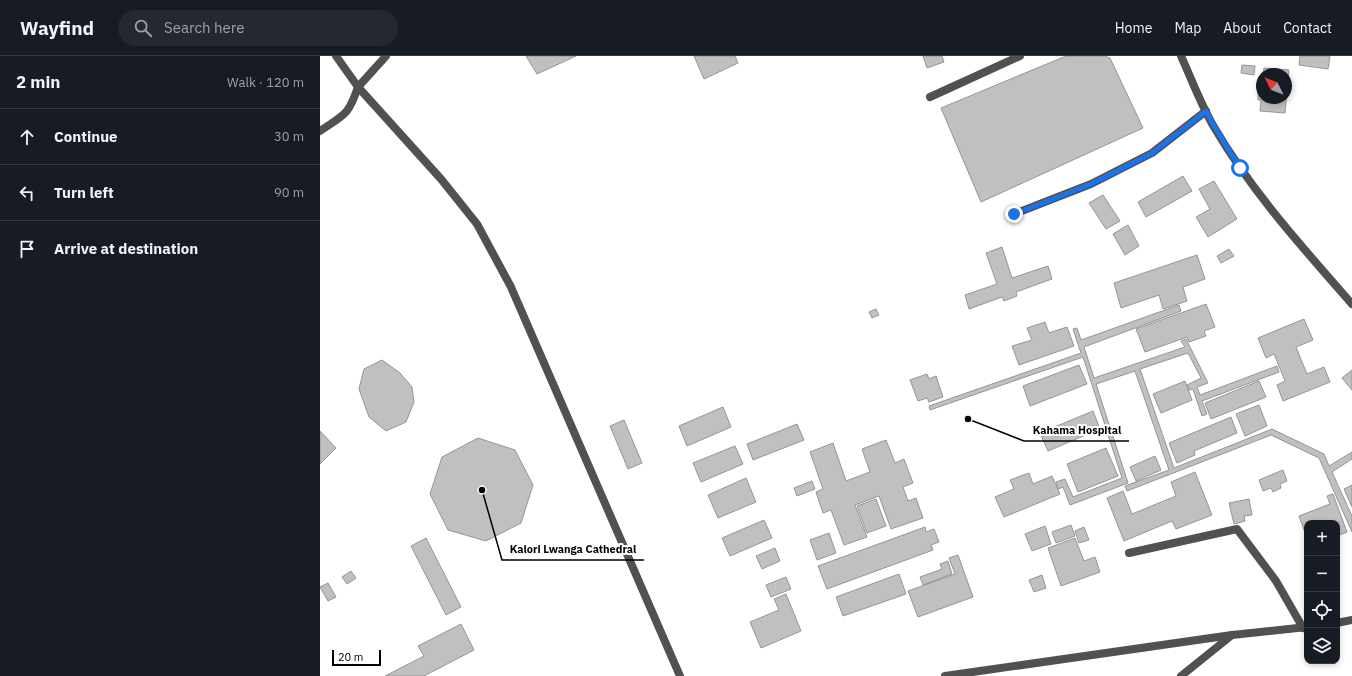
<!DOCTYPE html>
<meta charset="utf-8">
<style>
:root{--surface:#171b24;--page:#242831;--text:#f1f3f6;--muted:#9ea1a6;--line:#363941}
body{margin:0;font-family:"IBM Plex Sans",sans-serif;background:var(--page);color:var(--text)}
.controls{position:absolute;right:12px;bottom:12px;display:grid;overflow:hidden;border-radius:8px;box-shadow:0 2px 6px #0003}
.controls button{width:36px;height:36px;display:grid;place-items:center;padding:0;border:0;border-bottom:1px solid var(--line);background:var(--surface);color:var(--text);font:20px sans-serif}
.compass{position:absolute;left:936px;top:12px;width:36px;height:36px;border-radius:50%;background:var(--surface);box-shadow:0 2px 6px #0003;rotate:312deg}
.scale{position:absolute;left:12px;bottom:10px;width:49px;box-sizing:border-box;padding-left:4px;border:2px solid #000;border-top:0;font-size:11px;line-height:14px;white-space:nowrap;color:#000;-webkit-text-stroke:3px #fff;paint-order:stroke}
.stop{position:absolute;width:12px;height:12px;margin:-9px;border:3px solid #1a73e8;border-radius:50%;background:#fff}
.stop.end{background:#1a73e8;border-color:#fff;box-shadow:0 1px 4px #0008}
.list{margin:0;padding:0;list-style:none}
h2{display:flex;justify-content:space-between;align-items:center;height:52px;margin:0;padding:0 16px;font-size:17px}
h2 small{font-size:13px;font-weight:400;color:var(--muted)}
.list li{display:grid;grid-template-columns:26px 1fr auto;gap:12px;align-items:center;box-sizing:border-box;height:56px;padding:0 16px;border-top:1px solid var(--line)}
.list b{display:block;font-size:15px;white-space:nowrap}
.list em{font-size:13px;font-style:normal;color:var(--muted)}
.icon{flex:none;width:22px;height:22px;fill:none;stroke:currentColor;stroke-width:2;stroke-linecap:round;stroke-linejoin:round}
.map{position:relative;flex:none;width:1032px;height:620px;overflow:hidden}
header{display:flex;align-items:center;gap:24px;box-sizing:border-box;height:56px;padding:0 20px;background:var(--surface);border-bottom:1px solid var(--line)}
header strong{font-size:19px}
nav{display:flex;gap:22px;margin-inline-start:auto;font-size:14px}
.search{width:280px;height:36px;background:var(--page);display:flex;align-items:center;gap:10px;box-sizing:border-box;padding:0 14px;border-radius:22px;color:var(--muted);font-size:15px}
main{display:flex}
aside{flex:1;background:var(--surface)}
.map>svg:first-child{display:block}
.building{fill:#c0c0c0;stroke:#959595}
.lines{fill:none;stroke-linecap:round;stroke-linejoin:round}
.service{stroke:#515151;stroke-width:8}
.minor{stroke:#515151;stroke-width:8}
.tertiary{stroke:#515151;stroke-width:8}
.route{stroke:#1a73e8;stroke-width:5}
.leader{fill:none;stroke:#000;stroke-width:1.5}
.callout-dot{fill:#000;stroke:#fff;stroke-width:1.5}
.callout-label{font-size:11px;text-anchor:middle;font-weight:bold;fill:#000;stroke:#fff;stroke-width:4;stroke-linejoin:round;paint-order:stroke}
</style>
<header>
<strong>Wayfind</strong>
<div class="search"><svg class="icon" aria-label="search" viewBox="0 0 24 24"><circle cx="10" cy="10" r="6"/><path d="M15 15l6 6"/></svg>Search here</div>
<nav><a>Home</a><a>Map</a><a>About</a><a>Contact</a></nav>
</header>
<main>
<aside>
<h2>2 min<small>Walk · 120 m</small></h2>
<ul class="list">
<li><svg class="icon" aria-label="ahead" viewBox="0 0 24 24"><path d="M12 20V5M6 11l6-6 6 6"/></svg><div><b>Continue</b></div><em>30 m</em></li>
<li><svg class="icon" aria-label="left" viewBox="0 0 24 24"><path d="M17 20v-9H6M10 6l-5 5 5 5"/></svg><div><b>Turn left</b></div><em>90 m</em></li>
<li><svg class="icon" aria-label="arrive" viewBox="0 0 24 24"><path d="M6 21V4h12l-3 4 3 4H6"/></svg><div><b>Arrive at destination</b></div></li>
</ul>
</aside>
<div class="map">
<svg width="1032" height="620" viewBox="0 0 1032 620">
<rect width="100%" height="100%" fill="#fff"/>
<path class="building" d="M206,0H256L217,18Z
M374,0H415L418,7L384,23Z
M603,0H622L624,6L607,12Z
M746,0H785L790,2L823,72L661,146L621,52Z
M980,0H1010L1008,13L979,9Z
M922,9L935,10L934,19L921,17Z
M944,12L969,14L965,57L940,55L941,44H938V34L942,35V32V42H966V18H943Z
M863,120L872,135L826,161L818,146Z
M894,125L917,163L888,181L876,161L890,153L879,133Z
M783,139L800,165L786,173L769,147Z
M808,169L819,190L805,199L793,178Z
M682,191L692,222L728,210L732,223L696,236L697,240L684,245L682,241L649,253L645,239L677,228L666,197Z
M909,193L914,200L901,207L897,200Z
M877,199L885,223L863,231L867,245L843,253L839,239L801,252L794,227Z
M886,248L895,271L884,275L886,280L869,286L867,281L825,296L816,273Z
M859,249L861,255L764,291L774,322L865,291L861,285L866,283L888,327L877,331L880,339L957,310L959,316L882,345L887,358L882,360L873,333L869,334L867,329L881,322L868,297L820,313L854,412L952,373L1004,398L1009,410L1032,396V403L1012,416L1032,460V476L999,402L951,379L807,435L805,430L849,414L815,315L776,328L808,427L750,449L743,431L738,433L736,426L745,423L753,441L802,422L763,301L610,354L609,350L761,297L753,273L757,272L761,284Z
M556,253L559,259L552,262L549,256Z
M984,263L993,284L976,291L987,318L1004,311L1010,326L963,345L957,329L965,325L954,298L946,302L938,282Z
M725,266L729,277L747,271L754,290L699,309L692,290L712,284L707,272Z
M62,304L80,317L92,331L94,346L86,366L66,375L49,361L39,333L44,313Z
M759,309L767,328L710,350L703,330Z
M1032,314V334L1022,322Z
M607,318L609,323L616,320L623,341L609,346L607,342L598,345L590,324Z
M865,325L872,344L841,357L833,338Z
M939,325L946,341L891,363L885,347Z
M939,349L947,370L925,380L916,358Z
M403,351L411,371L367,390L359,370Z
M773,355L780,373L728,395L720,377Z
M911,361L917,377L874,395L875,399L857,407L849,387Z
M304,364L322,407L308,413L290,370Z
M477,368L484,384L433,404L427,388Z
M0,375L16,392L0,408Z
M158,382L195,394L213,429L201,467L166,485L128,474L110,438L122,401Z
M566,384L575,407L584,403L593,427L583,431L588,445L596,442L603,462L571,473L559,440L535,449L547,481L524,489L511,454L503,457L496,436L503,433L490,396L513,387L526,425L550,416L542,393Z
M415,390L423,408L381,426L373,407Z
M786,392L798,420L758,436L747,408Z
M835,400L841,414L816,425L810,411Z
M963,414L967,425L960,428L961,432L953,436L951,432L943,435L939,424Z
M875,416L892,459L856,473L852,465L804,485L787,442L803,435L812,458L856,440L851,426Z
M709,417L713,428L732,420L740,438L684,461L675,441L694,433L690,424Z
M426,422L436,446L398,462L388,439Z
M492,425L495,433L477,440L474,432Z
M1032,429V451L1024,433Z
M1013,438L1027,476L1017,480V467H987V482L979,460L1010,448L1007,440Z
M556,443L566,470L547,477L537,450Z
M929,443L932,459L924,460L925,465L914,468L909,447Z
M444,464L452,482L410,500L402,482Z
M751,469L755,480L736,487L732,476Z
M725,470L731,488L712,495L705,478Z
M605,471L606,476L614,473L619,486L611,489L613,494L507,533L498,510Z
M764,471L769,484L759,487L755,475Z
M509,477L516,497L497,504L490,484Z
M106,482L141,551L126,559L91,490Z
M755,482L764,505L775,501L780,516L741,530L728,492Z
M455,492L460,505L442,513L436,500Z
M638,499L653,541L598,561L588,535L635,518L629,502Z
M628,505L632,518L603,529L600,521L622,513L620,508Z
M31,515L36,522L27,528L22,521Z
M579,518L586,538L523,560L516,541Z
M722,519L726,532L714,536L709,524Z
M466,521L471,533L451,541L446,529Z
M8,527L16,541L8,545L0,531Z
M466,538L481,575L441,592L430,566L459,554L454,543Z
M141,568L154,594L104,620H65L104,600L98,590Z"/>
<g class="lines">
<path class="service" d="M610,41L700,0
M0,75C25,58 28,60 38,31
M694,158L771,128L832,97L886,55"/>
<path class="minor" d="M16,0L38,31L121,123L157,168L191,231L360,620
M861,0C872,24 881,49 894,71C932,136 983,192 1032,248
M38,31L66,0
M809,497L917,473L956,525L983,572
M861,620L912,579"/>
<path class="tertiary" d="M1017,567L1032,564
M625,620L912,579L987,571"/>
</g>
<g class="lines">
<path class="route" d="M694,158L771,128L832,97L886,55L894,70L920,112"/>
</g>
<path class="leader" d="M648 363L704 385H809M162 434L182 504H324"/>
<g class="callout-dot">
<circle cx="648" cy="363" r="4"/>
<circle cx="162" cy="434" r="4"/>
</g>
<g class="callout-label">
<text x="757" y="378">Kahama Hospital</text>
<text x="253" y="497">Kalori Lwanga Cathedral</text>
</g>
</svg>
<div class="controls">
<button>+</button>
<button>−</button>
<button><svg class="icon" aria-label="locate" viewBox="0 0 24 24"><circle cx="12" cy="12" r="6"/><path d="M12 2v4M12 18v4M2 12h4M18 12h4"/></svg></button>
<button><svg class="icon" aria-label="layers" viewBox="0 0 24 24"><path d="M12 4l9 5-9 5-9-5zM3 14l9 5 9-5"/></svg></button>
</div>
<svg class="compass" viewBox="-18 -18 36 36"><path d="M0-13l5 13h-10z" fill="#e53935"/><path d="M0 13l5-13h-10z" fill="#9ea1a6"/></svg>
<div class="scale">20 m</div>
<div class="stop" style="left:920px;top:112px"></div>
<div class="stop end" style="left:694px;top:158px"></div>
</div>
</main>
